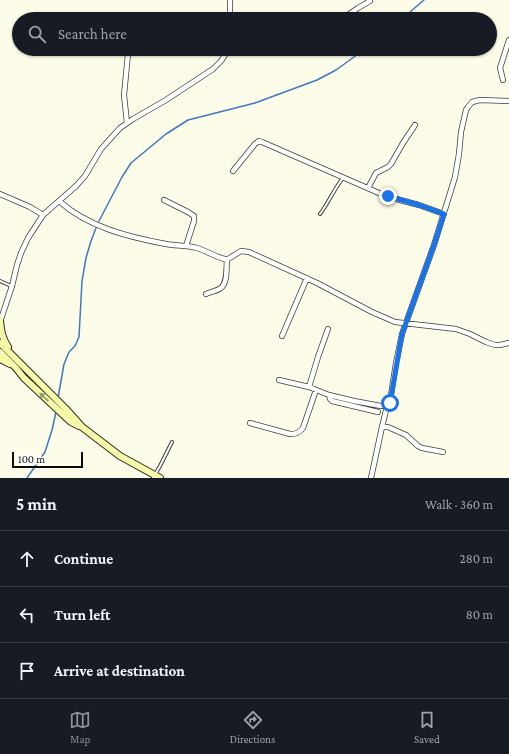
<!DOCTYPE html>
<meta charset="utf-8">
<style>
:root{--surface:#171b24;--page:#20242c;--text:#f1f3f6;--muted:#9ea1a6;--line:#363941;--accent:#8c9099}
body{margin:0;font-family:"Crimson Pro",serif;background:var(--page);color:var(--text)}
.scale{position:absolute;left:12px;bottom:10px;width:71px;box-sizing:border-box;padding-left:4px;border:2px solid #0a0a0a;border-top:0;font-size:11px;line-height:14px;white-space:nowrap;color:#0a0a0a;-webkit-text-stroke:3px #fff;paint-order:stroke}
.stop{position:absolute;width:12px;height:12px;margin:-9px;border:3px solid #1a73e8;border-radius:50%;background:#fff}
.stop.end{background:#1a73e8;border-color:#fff;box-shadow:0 1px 4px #0008}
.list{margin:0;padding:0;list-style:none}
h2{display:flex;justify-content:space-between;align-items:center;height:52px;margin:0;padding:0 16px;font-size:17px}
h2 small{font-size:13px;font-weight:400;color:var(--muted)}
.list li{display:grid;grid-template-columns:26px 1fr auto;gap:12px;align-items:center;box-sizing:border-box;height:56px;padding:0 16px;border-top:1px solid var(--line)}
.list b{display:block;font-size:15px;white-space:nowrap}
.list em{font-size:13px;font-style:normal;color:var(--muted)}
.icon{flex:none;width:22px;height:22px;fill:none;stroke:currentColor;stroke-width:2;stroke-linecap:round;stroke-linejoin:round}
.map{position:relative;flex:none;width:509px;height:478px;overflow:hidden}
.search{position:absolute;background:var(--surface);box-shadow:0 1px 3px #0004;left:12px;right:12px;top:12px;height:44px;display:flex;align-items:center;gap:10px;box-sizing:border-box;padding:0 14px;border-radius:22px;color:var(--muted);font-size:15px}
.sheet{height:220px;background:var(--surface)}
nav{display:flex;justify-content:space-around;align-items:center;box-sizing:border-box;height:56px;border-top:1px solid var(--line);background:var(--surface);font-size:11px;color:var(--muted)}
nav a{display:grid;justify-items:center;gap:2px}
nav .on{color:var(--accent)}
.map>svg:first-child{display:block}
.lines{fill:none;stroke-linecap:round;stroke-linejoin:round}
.stream{stroke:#3d79c2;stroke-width:1.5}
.service-casing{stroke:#3d3d3d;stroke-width:4}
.minor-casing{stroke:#3d3d3d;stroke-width:6}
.secondary-casing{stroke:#2c2c2c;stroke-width:8}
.service{stroke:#fff;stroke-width:2}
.minor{stroke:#fff;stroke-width:4.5}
.secondary{stroke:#f6f9a7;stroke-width:6}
.oneway{fill:#989968}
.route{stroke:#1a73e8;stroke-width:5}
</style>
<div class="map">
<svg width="509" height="478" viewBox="0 0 509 478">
<rect width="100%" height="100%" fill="#fdfce8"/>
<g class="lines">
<path class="stream" d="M402,19L424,0
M99,221L122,177L131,163L166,134L188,120L255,103L317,80L336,70L365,49
M58,398L64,364L69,352L75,346L79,337L82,281L86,258L91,241L96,228
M27,478L45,452L52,430L56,412"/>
<defs>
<path id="service" d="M320,214C329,202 334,189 343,178
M0,281L11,286
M153,478L160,466L172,442"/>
<path id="minor" d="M230,0V19
M342,19L358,8L370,1
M127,49L128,54L124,95L127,123
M503,80L500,68L509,40
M233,171L255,144L259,141L262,142L388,197L419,205L444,214
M368,188L376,173L388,167L391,164L403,143L415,125
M0,194L30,207L43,215
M164,200L188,212L194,216V221L186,246
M59,201C88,227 128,237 166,244C176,246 187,245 197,248C207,251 215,257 225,259H228L241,251L249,252L317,283L372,312L395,322L456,329L470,334L486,342L495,345H500L509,343
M206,294C210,292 217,291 221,288C228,282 226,268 227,259
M0,322L12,286L17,265L21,253L28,238L43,215L76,186L85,176L101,149L120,128L133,119L166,100L213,69L221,61L225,55L227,49
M282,336L307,278
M279,380L309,387L329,395L354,401L381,406L389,405L391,395L396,363L402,334L434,245L455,177L459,154L461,132L466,110L468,107L472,102L480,100L509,101
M309,387L318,357L328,329
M329,395L330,399L332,401L378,412
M250,423L290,434C296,434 299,433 303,428L316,390
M382,427L387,406
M371,478L382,427H388L406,435L418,446L422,448L443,452"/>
<path id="secondary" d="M0,320C1,331 2,338 8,347
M0,343L66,409L82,427L120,456L160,478
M0,352L16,368L24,378L71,422L79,426
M0,359L10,364"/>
</defs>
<use href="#service" class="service-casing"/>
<use href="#minor" class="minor-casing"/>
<use href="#secondary" class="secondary-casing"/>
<use href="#service" class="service"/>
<use href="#minor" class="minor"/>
<use href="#secondary" class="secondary"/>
</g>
<defs><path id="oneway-solid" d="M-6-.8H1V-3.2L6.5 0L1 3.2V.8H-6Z"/></defs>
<use class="oneway" href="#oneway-solid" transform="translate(44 397) rotate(-137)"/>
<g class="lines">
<path class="route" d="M388,196L419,205L444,214L434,245L402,334L390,403"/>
</g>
</svg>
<div class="scale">100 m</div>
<div class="stop" style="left:390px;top:403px"></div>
<div class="stop end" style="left:388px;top:196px"></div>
<div class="search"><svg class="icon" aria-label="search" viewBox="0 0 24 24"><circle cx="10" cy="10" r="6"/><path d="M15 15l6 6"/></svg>Search here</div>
</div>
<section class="sheet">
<h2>5 min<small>Walk · 360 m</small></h2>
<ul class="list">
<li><svg class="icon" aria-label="ahead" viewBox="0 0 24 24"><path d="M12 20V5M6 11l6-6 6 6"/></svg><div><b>Continue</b></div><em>280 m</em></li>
<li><svg class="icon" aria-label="left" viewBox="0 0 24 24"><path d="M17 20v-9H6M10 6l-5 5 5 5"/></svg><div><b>Turn left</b></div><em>80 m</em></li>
<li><svg class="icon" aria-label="arrive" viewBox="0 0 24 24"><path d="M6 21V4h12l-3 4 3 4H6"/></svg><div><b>Arrive at destination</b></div></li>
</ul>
</section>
<nav>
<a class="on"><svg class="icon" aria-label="map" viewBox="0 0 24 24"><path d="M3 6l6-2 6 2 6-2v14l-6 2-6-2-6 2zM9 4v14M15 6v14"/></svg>Map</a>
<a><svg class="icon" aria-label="directions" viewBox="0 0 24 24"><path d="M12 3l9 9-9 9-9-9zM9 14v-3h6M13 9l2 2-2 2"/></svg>Directions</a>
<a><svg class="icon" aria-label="saved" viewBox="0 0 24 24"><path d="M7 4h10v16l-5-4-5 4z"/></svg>Saved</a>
</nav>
